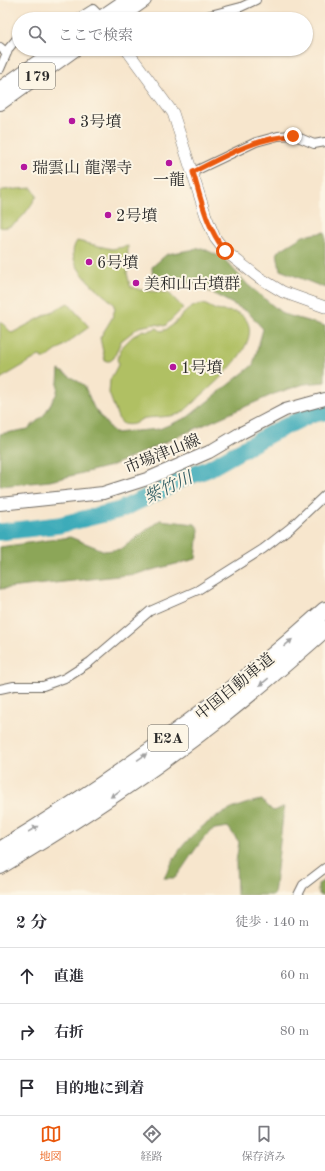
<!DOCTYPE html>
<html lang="ja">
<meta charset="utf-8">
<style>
:root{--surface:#fff;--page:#f7f7f7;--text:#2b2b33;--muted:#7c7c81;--line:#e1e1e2;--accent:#ea580c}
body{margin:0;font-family:"Old Standard TT","Noto Serif JP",serif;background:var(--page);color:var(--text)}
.stop{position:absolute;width:12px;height:12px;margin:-9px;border:3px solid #ea580c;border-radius:50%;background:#fff}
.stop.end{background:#ea580c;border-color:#fff;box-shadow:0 1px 4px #0008}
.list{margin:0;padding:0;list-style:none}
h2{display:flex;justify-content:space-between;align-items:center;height:52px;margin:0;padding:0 16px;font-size:17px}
h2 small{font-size:13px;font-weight:400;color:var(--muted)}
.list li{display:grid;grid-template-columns:26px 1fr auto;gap:12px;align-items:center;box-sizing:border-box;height:56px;padding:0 16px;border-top:1px solid var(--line)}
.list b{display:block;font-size:15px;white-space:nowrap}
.list em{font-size:13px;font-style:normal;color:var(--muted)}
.icon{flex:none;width:22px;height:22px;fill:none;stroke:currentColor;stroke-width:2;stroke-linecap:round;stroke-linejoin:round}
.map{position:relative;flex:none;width:325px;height:895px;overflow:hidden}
.search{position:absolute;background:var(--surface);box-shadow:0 1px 3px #0004;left:12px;right:12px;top:12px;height:44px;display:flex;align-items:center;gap:10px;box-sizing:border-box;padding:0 14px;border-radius:22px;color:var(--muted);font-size:15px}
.sheet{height:220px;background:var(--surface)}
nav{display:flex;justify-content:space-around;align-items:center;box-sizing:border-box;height:56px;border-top:1px solid var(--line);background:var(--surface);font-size:11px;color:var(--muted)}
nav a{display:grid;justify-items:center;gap:2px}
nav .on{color:var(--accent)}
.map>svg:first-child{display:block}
.green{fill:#b0c063;stroke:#6e7647}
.forest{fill:#8ca659;stroke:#5c6842}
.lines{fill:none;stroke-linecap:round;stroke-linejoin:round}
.river{stroke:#3cabb9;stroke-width:17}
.minor-casing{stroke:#726c64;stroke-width:10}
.tertiary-casing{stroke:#726c64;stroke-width:12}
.secondary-casing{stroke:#726c64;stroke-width:14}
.trunk-casing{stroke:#726c64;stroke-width:16}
.motorway-casing{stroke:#726c64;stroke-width:18}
.minor{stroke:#fff;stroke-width:8}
.tertiary{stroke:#fff;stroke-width:11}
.secondary{stroke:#fff;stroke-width:12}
.trunk{stroke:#fff;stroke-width:14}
.motorway{stroke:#fff;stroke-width:16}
.oneway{fill:#a0a0a0}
.route{stroke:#ea580c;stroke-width:5}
.poi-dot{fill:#b5179e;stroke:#fcf5e5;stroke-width:1.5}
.labels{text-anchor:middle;stroke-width:4;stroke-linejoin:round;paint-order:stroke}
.shield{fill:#fcf5e5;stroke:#6a6863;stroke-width:1}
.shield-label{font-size:15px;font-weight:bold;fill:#2b2b2b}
.poi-label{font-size:16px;fill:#2b2b2b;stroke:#fcf5e5;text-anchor:start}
.street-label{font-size:16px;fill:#2b2b2b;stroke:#fcf5e5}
.water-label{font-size:17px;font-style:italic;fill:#325e64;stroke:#fcf5e5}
</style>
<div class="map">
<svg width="325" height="895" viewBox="0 0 325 895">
<rect width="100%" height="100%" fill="#fcf5e5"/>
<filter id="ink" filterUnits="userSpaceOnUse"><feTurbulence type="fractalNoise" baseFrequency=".025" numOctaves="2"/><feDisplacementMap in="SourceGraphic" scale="8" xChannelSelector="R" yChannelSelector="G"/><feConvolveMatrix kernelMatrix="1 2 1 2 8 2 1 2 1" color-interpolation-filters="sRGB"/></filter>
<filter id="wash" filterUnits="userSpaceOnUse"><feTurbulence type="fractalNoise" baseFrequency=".012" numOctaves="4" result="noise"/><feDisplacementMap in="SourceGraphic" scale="16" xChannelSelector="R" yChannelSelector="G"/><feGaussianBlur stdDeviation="0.9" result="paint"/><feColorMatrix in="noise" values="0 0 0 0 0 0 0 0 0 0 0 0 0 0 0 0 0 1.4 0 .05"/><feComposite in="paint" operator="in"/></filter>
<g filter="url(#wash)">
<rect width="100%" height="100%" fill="#f7e6cd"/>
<path class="green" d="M32,188L37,196C29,208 16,231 0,227V192L3,190Z
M77,241L112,249L128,246L127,273L130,286L140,290L169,293L183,308L165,326L155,324L139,327L121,341L114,358L110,361H105L100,338L112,318L115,309L113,303C98,290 61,263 77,241Z
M68,303L89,327L45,359L39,356L0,379V321L12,333Z
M202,304C208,305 211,308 216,310C225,312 236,310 243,316C269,341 209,388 193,403C189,406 186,410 182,413C175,417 154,417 146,418C137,419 138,427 123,424L118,418L109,393L110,380L119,363L117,360L122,347L132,337L143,330L148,331L157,328L161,331C178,328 182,306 202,304Z"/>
<path class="forest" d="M325,232V288L280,270L277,252L303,236Z
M202,248L223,258L248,285L283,314L325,326V382L304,384L274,394L111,466L50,481L0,486V434L28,429L44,415L57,393L59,370L84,385L94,408L114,433L159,429L188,417L253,365L263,329L248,312L193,283H153L152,267L167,254Z
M160,520L195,524L199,529L196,559L136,574L0,589V547L70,537L105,551L121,549Z
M262,800L273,811L284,807L274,895H237L236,862L239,842L228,827C224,828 219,828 215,829C203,833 185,867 175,878H164C169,869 173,859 179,851C198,824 231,805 262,800Z
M325,880V895H320L318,891V884Z"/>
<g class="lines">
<path class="river" d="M0,532L59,525L120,510L166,488L177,481L208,469L272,433L309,415L325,412"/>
</g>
</g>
<g filter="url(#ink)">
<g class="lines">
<defs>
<path id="minor" d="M77,19L93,9L101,17
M195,19L241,7L256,0
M0,47L7,53
M0,69L9,48L19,36
M193,172L256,142L278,136L293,135L314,144L325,142
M0,689L14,686H43L65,678L90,662L150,611L198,590L263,549L290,528L325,495
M298,895L303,885L325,868"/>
<path id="tertiary" d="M126,49L173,113L206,216L215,238L225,251L258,277L283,292L325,307"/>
<path id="secondary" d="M0,504L103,493L147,479L209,452L241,433L285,410L325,399"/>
<path id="trunk" d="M99,19L127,0
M117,19L144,0
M0,89L57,49
M0,103L75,49"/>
<path id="motorway" d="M0,850C115,780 225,701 325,610
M0,866C76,821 151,772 221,717C256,689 291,659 325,629"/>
</defs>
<use href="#minor" class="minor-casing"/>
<use href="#tertiary" class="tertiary-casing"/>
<use href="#secondary" class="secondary-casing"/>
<use href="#trunk" class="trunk-casing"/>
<use href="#motorway" class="motorway-casing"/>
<use href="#minor" class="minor"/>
<use href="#tertiary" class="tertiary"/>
<use href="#secondary" class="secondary"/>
<use href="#trunk" class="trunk"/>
<use href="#motorway" class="motorway"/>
</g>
<defs><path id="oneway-solid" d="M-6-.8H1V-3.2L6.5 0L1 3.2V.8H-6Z"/></defs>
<g class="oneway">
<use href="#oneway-solid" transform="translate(288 643) rotate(-41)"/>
<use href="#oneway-solid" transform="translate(264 682) rotate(141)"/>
<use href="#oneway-solid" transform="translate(142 757) rotate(-35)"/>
<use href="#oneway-solid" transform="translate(115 794) rotate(145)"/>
<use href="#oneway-solid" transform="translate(33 829) rotate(-31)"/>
</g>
</g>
<g class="lines" filter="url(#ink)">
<path class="route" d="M225,251C207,228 201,200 193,172C225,156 257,137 293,136"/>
</g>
<g class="poi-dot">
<circle cx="72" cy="121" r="4"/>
<circle cx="169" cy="163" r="4"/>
<circle cx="24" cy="167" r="4"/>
<circle cx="108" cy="215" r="4"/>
<circle cx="89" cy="262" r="4"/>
<circle cx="136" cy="283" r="4"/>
<circle cx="173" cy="367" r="4"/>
</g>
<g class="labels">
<g class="shield">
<rect x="19" y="63" width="36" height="26" rx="3"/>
<rect x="148" y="725" width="40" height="26" rx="3"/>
</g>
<g class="shield-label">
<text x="37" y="81">179</text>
<text x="168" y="743">E2A</text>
</g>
<g class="poi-label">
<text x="80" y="127">3号墳</text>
<text x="32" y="173">瑞雲山 龍澤寺</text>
<text x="169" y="185" text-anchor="middle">一龍</text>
<text x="116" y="221">2号墳</text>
<text x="97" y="268">6号墳</text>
<text x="144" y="289">美和山古墳群</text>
<text x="181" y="373">1号墳</text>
</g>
<g class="street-label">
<text transform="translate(162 453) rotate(-22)" y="6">市場津山線</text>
<text transform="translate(234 686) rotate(-39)" y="6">中国自動車道</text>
</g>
<g class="water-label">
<text transform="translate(168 487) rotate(-25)" y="6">紫竹川</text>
</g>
</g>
</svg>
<div class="stop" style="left:225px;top:251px"></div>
<div class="stop end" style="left:293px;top:136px"></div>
<div class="search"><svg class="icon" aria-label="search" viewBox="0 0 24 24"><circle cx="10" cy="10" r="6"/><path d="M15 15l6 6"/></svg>ここで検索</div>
</div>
<section class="sheet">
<h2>2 分<small>徒歩 · 140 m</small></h2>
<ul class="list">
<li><svg class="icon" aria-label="ahead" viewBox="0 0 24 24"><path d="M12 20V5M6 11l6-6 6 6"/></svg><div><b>直進</b></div><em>60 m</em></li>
<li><svg class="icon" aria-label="right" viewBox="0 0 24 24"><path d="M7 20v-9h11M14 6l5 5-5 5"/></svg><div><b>右折</b></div><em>80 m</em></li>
<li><svg class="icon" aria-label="arrive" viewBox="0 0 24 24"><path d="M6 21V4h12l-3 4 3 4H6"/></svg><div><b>目的地に到着</b></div></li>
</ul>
</section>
<nav>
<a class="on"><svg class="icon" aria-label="map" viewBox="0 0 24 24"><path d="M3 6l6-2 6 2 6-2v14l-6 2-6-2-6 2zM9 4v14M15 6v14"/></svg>地図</a>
<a><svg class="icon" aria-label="directions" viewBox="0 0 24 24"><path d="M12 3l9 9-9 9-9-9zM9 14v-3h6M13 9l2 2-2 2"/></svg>経路</a>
<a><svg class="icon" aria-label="saved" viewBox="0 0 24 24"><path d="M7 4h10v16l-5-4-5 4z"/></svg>保存済み</a>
</nav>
